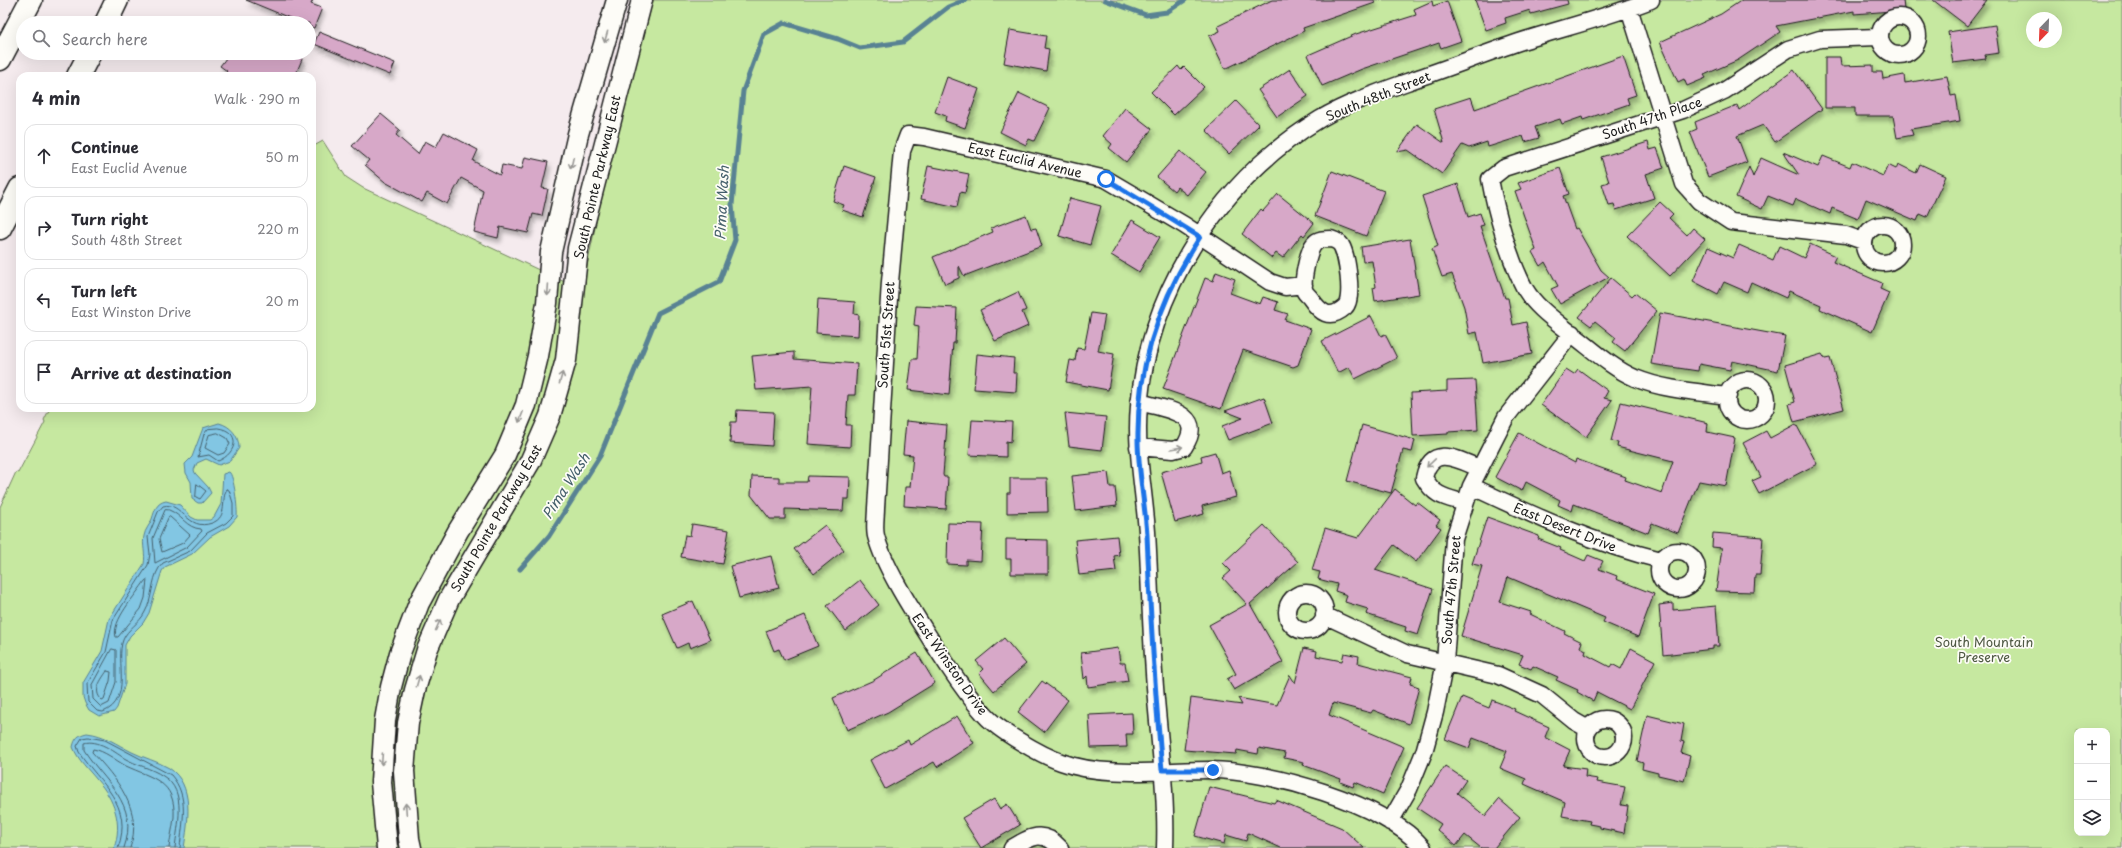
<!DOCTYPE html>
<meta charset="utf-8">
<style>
:root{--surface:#fff;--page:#f2f2f3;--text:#2b2b33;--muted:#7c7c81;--line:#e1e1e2}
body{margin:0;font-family:"Playpen Sans",sans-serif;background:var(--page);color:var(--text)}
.controls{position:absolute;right:12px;bottom:12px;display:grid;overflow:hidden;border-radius:8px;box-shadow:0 4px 16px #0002}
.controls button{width:36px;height:36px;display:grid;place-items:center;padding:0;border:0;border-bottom:1px solid var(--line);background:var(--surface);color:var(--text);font:20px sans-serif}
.compass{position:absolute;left:2026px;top:12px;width:36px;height:36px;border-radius:50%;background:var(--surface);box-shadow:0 4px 16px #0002;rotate:203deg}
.stop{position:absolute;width:12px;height:12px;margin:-9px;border:3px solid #1a73e8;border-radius:50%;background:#fff}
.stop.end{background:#1a73e8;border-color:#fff;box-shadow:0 1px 4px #0008}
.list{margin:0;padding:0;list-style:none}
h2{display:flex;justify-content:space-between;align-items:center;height:52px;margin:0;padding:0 16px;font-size:17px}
h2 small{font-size:13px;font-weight:400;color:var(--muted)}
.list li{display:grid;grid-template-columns:26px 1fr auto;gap:12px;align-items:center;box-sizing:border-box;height:64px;margin:0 8px 8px;padding:0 8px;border:1px solid var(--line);border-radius:12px}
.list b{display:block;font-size:15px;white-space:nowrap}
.list p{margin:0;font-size:13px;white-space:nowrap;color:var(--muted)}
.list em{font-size:13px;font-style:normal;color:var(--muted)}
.icon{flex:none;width:22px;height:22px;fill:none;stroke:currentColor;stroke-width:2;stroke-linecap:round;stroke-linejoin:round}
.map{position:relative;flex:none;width:2122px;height:848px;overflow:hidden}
.search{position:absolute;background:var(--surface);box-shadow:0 4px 16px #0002;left:16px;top:16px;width:300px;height:44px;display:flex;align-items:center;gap:10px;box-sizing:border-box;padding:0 14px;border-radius:22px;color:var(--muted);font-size:15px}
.panel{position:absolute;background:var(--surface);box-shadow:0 4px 16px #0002;left:16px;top:72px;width:300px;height:340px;border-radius:12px}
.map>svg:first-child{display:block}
.green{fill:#c6e8a0;stroke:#71825e;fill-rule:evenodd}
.water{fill:#82c6e3;stroke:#598293}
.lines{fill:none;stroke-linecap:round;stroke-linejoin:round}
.shore{stroke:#45606c;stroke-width:1}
.stream{stroke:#598293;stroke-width:5}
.building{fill:#d7a8c8;stroke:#1c1c1c;filter:url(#shadow)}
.minor-casing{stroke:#1c1c1c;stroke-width:19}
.major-casing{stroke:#1c1c1c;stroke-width:23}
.highway-casing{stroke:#1c1c1c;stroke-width:25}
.minor{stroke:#fdfcf7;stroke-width:16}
.major{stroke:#fdfcf7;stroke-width:20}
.highway{stroke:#fdfcf7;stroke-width:22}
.oneway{stroke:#989794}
.route{stroke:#1a73e8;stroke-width:5}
.labels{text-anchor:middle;stroke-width:3.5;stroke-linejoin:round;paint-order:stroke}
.street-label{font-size:13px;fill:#1c1c1c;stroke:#fdfcf7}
.park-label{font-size:13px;fill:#4f5944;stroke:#fdfcf7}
.water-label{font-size:14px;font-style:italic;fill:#45606c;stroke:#fdfcf7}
</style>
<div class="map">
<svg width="2122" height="848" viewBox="0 0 2122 848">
<defs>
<filter id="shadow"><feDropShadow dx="2.5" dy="4.5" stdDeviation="2" flood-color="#0004"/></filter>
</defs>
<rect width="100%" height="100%" fill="#f5ebee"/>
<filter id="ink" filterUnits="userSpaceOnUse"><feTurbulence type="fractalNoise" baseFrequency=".025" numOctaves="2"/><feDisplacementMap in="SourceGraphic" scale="8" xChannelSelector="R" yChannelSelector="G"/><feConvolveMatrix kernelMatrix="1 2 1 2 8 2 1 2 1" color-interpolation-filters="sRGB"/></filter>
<g filter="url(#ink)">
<path class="green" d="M653,0H2122V848H0V507L16,472L18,473L45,422L44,420L50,408H312V147L323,141L346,177L363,188L582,290L601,199ZM2032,18H2056V42H2032ZM2077,731H2107V833H2077Z"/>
<path class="water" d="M219,423C231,426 239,436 239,448L230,461L219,465L206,459L197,463L194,470L195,473L208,487L211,493L202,503H198L192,499L191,482L186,473L185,464L192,457L203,428Z
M229,472C234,475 238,510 237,517L229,526L210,537L192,554L165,567L162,571L149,613L143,623L130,636L125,645V684L117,708L114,712L99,716L89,710L85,703L83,697V683L102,651L109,619L144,564C146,554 142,545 144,536C145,529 150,525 152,519C155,510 156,503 166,501L180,505L191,517L197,520H210L214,517L221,504L223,474Z
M87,733C105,735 116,744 132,752C144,758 157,761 169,768C195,785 188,822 184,848H114C123,823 114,799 97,780C88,769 78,760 73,747C75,738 78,735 87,733Z"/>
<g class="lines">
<path class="shore" d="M218,428C241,431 238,453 218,461L209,455L198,457L204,434L208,429Z
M218,433L227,438L230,444L224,453L218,455L205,448L209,435Z
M197,484L206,491L200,499L196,497Z
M227,489L229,490L233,503V516L226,523L207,533L190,551L163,563L159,568C151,581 153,598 145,612C140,623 127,629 123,640C115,661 133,700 103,712L97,711L88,702L87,684L106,652L113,620L148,565L150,554L148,537L158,512L163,506C182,501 187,532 212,523C229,517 220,499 227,489Z
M169,510C182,515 186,528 201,529L202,531L187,547L155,563L153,538L165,510Z
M170,517L190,535L183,543L162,552L159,539L168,518Z
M147,580L145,598L141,609L118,637H116C111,621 136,595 145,581Z
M112,649L116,650V682L109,703L101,707L93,699L92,685Z
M107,671L111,672L110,681L104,699L102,700C92,691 101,680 107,671Z
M118,848C134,804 100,784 79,752L77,746L82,738L88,737L105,740L171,775C190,797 182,822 180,848
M124,848C140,803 104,782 84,750V743C98,739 113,751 124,758C136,765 151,768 163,776C188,791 177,826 175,848
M130,848C144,810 116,778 92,752L93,749C105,751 115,760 126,766C152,778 176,781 174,817C173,828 170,838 169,848"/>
<path class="stream" d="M1105,0L1146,15L1167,12L1185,0
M520,569L549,536L600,456L658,313L719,282L735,240L732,205L743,91L764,34L784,23L838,39L860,48L903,42L948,7L965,0"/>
</g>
<path class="building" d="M246,0H313L311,4L322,8L314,28L309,26V23H302Z
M1272,0H1374L1375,3L1303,28L1304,31L1225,69L1209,36L1220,31L1218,26Z
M1475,0H1567L1568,4L1531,14L1530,10L1505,18L1506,23L1486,30Z
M1742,0H1903L1904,10L1854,14V11L1776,26L1780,32L1738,60L1704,75L1706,78L1687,86L1684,79L1678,82L1660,42L1721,14Z
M1933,0H1987L1967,26Z
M1432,1L1433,6L1447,1L1461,41L1441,48L1439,43L1362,69L1322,86L1308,55L1356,34L1416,15L1414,9Z
M1995,25L1999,53L1985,55L1986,59L1953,63L1948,32Z
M1010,30L1046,36L1044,48L1049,49L1046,71L1004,63Z
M319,32L395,63L390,75L314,44Z
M230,53H291L303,57L295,76H223L227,71L220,66Z
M1623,56L1636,95L1627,98L1629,104L1583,120L1582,117L1562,124L1560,119L1535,127L1539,138L1525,142L1523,136L1488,147L1487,142L1469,148L1462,145L1442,174L1408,150L1397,152L1417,124L1444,143L1434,109L1471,97L1475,109Z
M1825,57H1840L1841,66L1873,65V72H1882L1883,79L1904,75L1905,83L1947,76L1951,96L1956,95L1960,121L1911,129L1913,135L1897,138L1893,116H1855V108H1825Z
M1178,66L1181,70L1184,67L1204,87L1174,115L1151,92Z
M1290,69L1308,96L1277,117L1258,90Z
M1794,70L1822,109L1775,142L1763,125L1737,136L1747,162L1708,177L1690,132L1697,129L1695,122L1737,105L1739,110Z
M947,77L979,89L965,128L945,121L946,116L935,112Z
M1019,93L1050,108L1034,141L1029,139L1026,145L1000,132Z
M1236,101L1259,125L1229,154L1206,130Z
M1125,108L1152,129L1126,162L1109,148L1112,144L1103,136Z
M381,114L400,130L396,135L418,154L425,141L436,147L444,132L478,150L473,161L500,175L502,165L522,169L525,157L548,162L542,188L548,189L542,216L533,214L528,233L500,227L498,238L474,232L483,190L461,178L447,204L427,193L422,202L385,182L365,165L369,160L352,146Z
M1648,142L1650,150L1657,148L1664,168L1646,174L1654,198L1616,210L1614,204L1609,205L1602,184L1609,182L1601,157Z
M1180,151L1206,172L1187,195L1177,187L1174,191L1157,177Z
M1783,152L1818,167L1823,156L1850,167L1852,162L1883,176L1888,165L1896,169L1898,164L1916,173L1920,164L1946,176L1927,217L1920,214L1917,221L1866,199L1858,219L1832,208L1830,214L1796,199L1793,206L1768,196L1762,209L1736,197L1749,167L1753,177L1761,158L1799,175Z
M844,166L876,177L863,217L842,210L844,205L833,201Z
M928,166L969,174L965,193L960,192L957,207L921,199Z
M1560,168L1569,194L1563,196L1575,229L1577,228L1601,270L1609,277L1560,304L1551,289L1558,286L1545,262L1540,266L1532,252L1536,250L1515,191L1521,189L1518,183Z
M1332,171L1384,191L1366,236L1315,216Z
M1458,184L1468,217L1480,213L1484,225L1480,226L1505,298H1508L1513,325L1526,322L1532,354L1483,363L1477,332L1469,334L1464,307L1452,274L1442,277L1432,249L1438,246L1422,196Z
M1278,194L1314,223L1304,236L1302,234L1283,258L1276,253L1272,258L1242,234L1261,209L1263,211Z
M1070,198L1101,206L1090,245L1059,236Z
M1660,202L1673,214L1669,218L1687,235L1693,228L1705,239L1670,276L1627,236Z
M1026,215L1031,229L1036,228L1042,246L964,276L959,266V278L945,284L933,257L993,232L991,228Z
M1132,220L1160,237L1139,272L1111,255Z
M1410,239L1419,294L1375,301L1373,288L1376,287L1372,261L1363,262L1361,247Z
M1810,244L1836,256L1833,262L1882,283L1880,289L1889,293L1872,332L1820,309L1821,305L1789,291L1786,298L1751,282L1747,292L1724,282L1718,294L1693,281L1708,247L1733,258L1739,245L1773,260L1779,246L1804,258Z
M1216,272L1235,279L1230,293L1260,304L1263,297L1278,302L1275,310L1288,314L1285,320L1311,329L1298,365L1293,367L1243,350L1221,409L1163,389L1205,278L1213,281Z
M1611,278L1632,296L1635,293L1657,311L1625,351L1613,342L1616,338L1595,321L1591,326L1579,317Z
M1018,292L1026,310L1022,312L1028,326L995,341L980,310Z
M818,299L855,302L854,314L859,315L858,336L816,333Z
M916,306L957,308L955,343H953L949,395L908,390L912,359H917L919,326L914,325Z
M1091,313L1105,315L1098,351L1114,354L1108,390L1066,382L1070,360L1075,361L1077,348L1084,349Z
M1660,313L1785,336L1778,371L1732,361L1730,370L1699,364L1698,371L1651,364Z
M1371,316L1381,336L1385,334L1397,358L1355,379L1349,367L1338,373L1322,341Z
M794,352V359L857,364L855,395H848L846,425H851L850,447L808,444L812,386L756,390L752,356Z
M977,354L1014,358L1013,373H1017L1016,392L974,389Z
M1822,354L1825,359L1830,358L1844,409L1794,422L1789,404L1795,402L1785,365Z
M1566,369L1574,374L1578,369L1608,391L1604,398L1612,400L1586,437L1541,405Z
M1475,380L1478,430L1448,432V434L1413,436L1411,393L1447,391V381Z
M1264,397L1273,423L1228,440L1222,426L1243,418L1225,411Z
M1621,402L1708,423L1707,432L1735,438L1726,486L1699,481L1678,533L1652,523L1648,533L1574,504L1572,511L1558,505L1560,500L1526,482L1522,491L1495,477L1519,433L1575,463L1576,459L1626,477L1625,480L1662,493L1673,461L1617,447L1618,442L1611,441Z
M737,410L774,412L772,446L730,443L731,422H736Z
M1065,413L1106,417L1102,450L1069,446Z
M972,420L1012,422L1011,442L1006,441V457L969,455Z
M906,421L947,425L943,475L944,477H948L946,509L904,506L905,487H910L913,455L903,454Z
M1796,424L1817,464L1759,494L1752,481L1761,477L1743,443L1766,431L1770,438Z
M1362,425L1415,440L1412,452L1403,450L1391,493L1347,481Z
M1215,452L1221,473L1229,470L1236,497L1202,506L1204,514L1175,522L1161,472L1202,461L1201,456Z
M1108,472L1110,487H1115L1117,506L1076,511L1072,476Z
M752,476L779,477V482H807L808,476L850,477L849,499H844L843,511L785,509V519H770L751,495Z
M1010,478H1047L1048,512L1007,513V493H1010Z
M1395,489L1415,505L1417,502L1440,520L1436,525L1441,528L1416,562L1394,545L1375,570L1433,589L1418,635L1405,631L1406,627L1366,614L1368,609L1345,602L1347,595L1335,591L1337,584L1318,579L1320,572L1312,570L1325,528L1358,538Z
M1487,517L1539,536L1538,539L1561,548L1560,550L1585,561L1588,555L1603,561L1599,569L1617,576L1616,579L1654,594L1638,637L1603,622L1605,618L1508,577L1500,602L1531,612L1530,614L1565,631L1564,633L1582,642L1580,647L1586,650L1585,654L1610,667L1612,664L1621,669L1631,648L1655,661L1630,709L1597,692L1593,701L1577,692L1578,690L1556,680L1558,677L1533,666L1531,669L1519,664L1523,655L1461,636L1482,566L1472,564Z
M948,523L983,524L981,561L966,560V565L947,564Z
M692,524L729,530L723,564L681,557L685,535L690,536Z
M825,525L844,550L814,574L794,549Z
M1264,525L1298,562L1250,604L1283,662L1234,690L1227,679L1236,674L1209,625L1247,604L1223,578L1231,571L1223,563Z
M1713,533L1763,537L1760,575H1755L1754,592L1716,591L1722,548L1712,547Z
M1117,536L1119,555L1114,556L1116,571L1079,575L1075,540Z
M1006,539L1048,540V574H1011V559H1006Z
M771,556L779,588L739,598L730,566Z
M860,580L879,605L846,631L827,606Z
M693,601L710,640L690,648L688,643L677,648L662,614Z
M1673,603V610L1716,606L1719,646H1713V649L1663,655L1659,605Z
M805,615L818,646L784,660L779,649L774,651L766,631Z
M1004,638L1026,664L994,691L979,673L983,669L976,661Z
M1118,648L1120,663H1125L1128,681L1088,687L1087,676L1084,679L1081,653Z
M1304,648L1317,651L1316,656L1342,661L1344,653L1359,656L1358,663L1412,677L1410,684L1419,687L1409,724L1373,710L1371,713L1333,703L1329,715L1404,747L1383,794L1355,782L1353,787L1340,782L1341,779L1303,765L1304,762L1284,758L1285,753L1259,748L1258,754L1237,750L1236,754L1184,750L1191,698L1242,705L1238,698L1277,705L1290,675L1295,683Z
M917,653L935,683L888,712L847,730L833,698L874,680Z
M1042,681L1068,700L1044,732L1018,712Z
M1462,697L1489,708L1492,700L1515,709L1514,711L1549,727L1545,737L1570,750L1563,766L1586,769L1585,777L1598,779L1597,782L1625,787L1621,805L1628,806L1624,833L1600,828V826L1589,824L1590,821L1562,816L1565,802L1524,784L1526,779L1500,768L1507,751L1473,738L1469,748L1445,739Z
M1132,713L1133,734H1126L1127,747L1091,748L1089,715Z
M1647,715L1684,724L1681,741L1684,742L1681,753L1690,756L1684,781L1658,775V773L1642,769L1643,763L1637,761Z
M957,716L974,743L937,767L934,762L885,789L870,760L908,740L910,745Z
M1445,766L1466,780L1457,793L1485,816L1499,799L1520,817L1494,848H1481L1465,835L1456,846L1437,830L1441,824L1417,808Z
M1209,787L1274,803L1276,800L1342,828L1364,848H1281L1248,833L1246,841L1226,835L1224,844L1195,836Z
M994,799L1000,809L1007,804L1020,825L981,848L962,818Z"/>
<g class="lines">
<defs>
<path id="minor" d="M1629,8L1684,184L1699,201L1731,222L1846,235L1863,241
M1880 36a19 19 0 1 1 38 0a19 19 0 1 1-38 0Z
M1864 244a19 19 0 1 1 38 0a19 19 0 1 1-38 0Z
M1331,239C1334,240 1339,242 1341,245C1347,255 1354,299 1345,307C1329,321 1320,312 1311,299C1309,296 1306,294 1305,292C1301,283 1308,251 1314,244C1318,239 1324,239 1331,239Z
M1304,285L1285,287L1270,282L1184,225L1106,179L924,137L908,135L902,151L890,282L876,508C876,516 874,528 876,536C884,567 914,613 931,640C948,666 965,693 985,715C999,731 1041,755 1061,762C1104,778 1163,770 1210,770C1267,770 1385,803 1423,848
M1727 400a20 20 0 1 1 40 0a20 20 0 1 1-40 0Z
M1728,396C1698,392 1664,390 1635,378C1610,367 1590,347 1568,331C1553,319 1535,306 1525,289C1509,259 1496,212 1490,179L1504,168L1683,110L1724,91L1788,49L1820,39L1879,37
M1138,447L1173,450L1184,447C1207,412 1164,409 1139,402
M1471,486C1532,515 1595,544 1661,560
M1465,503C1445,497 1435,497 1424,478C1431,444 1457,459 1479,468
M1659 570a19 19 0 1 1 38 0a19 19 0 1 1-38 0Z
M1287 612a19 19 0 1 1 38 0a19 19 0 1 1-38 0Z
M1324,615L1407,654L1498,675L1542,695L1574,721L1588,729
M1586 738a19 19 0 1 1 38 0a19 19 0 1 1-38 0Z
M1390,822L1409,789L1424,752L1435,712L1445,662L1454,539L1471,486L1506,417L1572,333
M1012,848C1030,837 1043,829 1060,848
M1165,848C1167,795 1159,740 1155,687C1151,635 1150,584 1147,532C1144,489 1135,448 1139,406C1149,289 1221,179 1320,119C1351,101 1388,89 1421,77C1454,66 1486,53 1519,42C1563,28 1608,17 1651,0"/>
<path id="major" d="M387,848L381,782L385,720L391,687L400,653L419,603L458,531L505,455L526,405L538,356L547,303L551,252L578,134L617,0
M411,848L409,839L404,771L408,723L415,690L427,650L449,599L530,462L550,416L566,360L578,248L642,0"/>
<path id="highway" d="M106,23L117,0
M0,59L31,0
M78,76L90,53
M0,228L20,189"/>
</defs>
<use href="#minor" class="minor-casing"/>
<use href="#major" class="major-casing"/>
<use href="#highway" class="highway-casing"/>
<use href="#minor" class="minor"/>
<use href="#major" class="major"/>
<use href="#highway" class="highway"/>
</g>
<defs><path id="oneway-shaft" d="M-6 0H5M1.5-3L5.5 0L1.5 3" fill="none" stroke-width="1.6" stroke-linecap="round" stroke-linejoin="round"/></defs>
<g class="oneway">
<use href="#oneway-shaft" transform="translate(606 37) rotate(106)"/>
<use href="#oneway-shaft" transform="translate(572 163) rotate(103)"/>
<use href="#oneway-shaft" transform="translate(548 290) rotate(94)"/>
<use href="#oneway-shaft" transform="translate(561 378) rotate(-74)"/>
<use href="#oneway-shaft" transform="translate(521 417) rotate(112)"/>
<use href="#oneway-shaft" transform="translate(1177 448) rotate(-10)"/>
<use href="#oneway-shaft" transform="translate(1431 463) rotate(136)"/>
<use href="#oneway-shaft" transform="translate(438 625) rotate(-66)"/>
<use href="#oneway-shaft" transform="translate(418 681) rotate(-74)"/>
<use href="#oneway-shaft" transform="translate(382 759) rotate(94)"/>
<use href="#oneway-shaft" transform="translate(406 809) rotate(-94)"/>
</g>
</g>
<g class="lines" filter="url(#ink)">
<path class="route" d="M1106,179L1200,237C1161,297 1137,366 1138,439C1138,471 1145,503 1147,535C1150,613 1155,692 1162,770H1213"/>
</g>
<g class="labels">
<g class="street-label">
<text transform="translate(1378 96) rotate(-22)" y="5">South 48th Street</text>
<text transform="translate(1652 118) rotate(-19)" y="5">South 47th Place</text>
<text transform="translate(1025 160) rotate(13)" y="5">East Euclid Avenue</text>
<text transform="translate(597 177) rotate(-77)" y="5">South Pointe Parkway East</text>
<text transform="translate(886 335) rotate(-86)" y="5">South 51st Street</text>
<text transform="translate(496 518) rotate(-60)" y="5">South Pointe Parkway East</text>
<text transform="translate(1565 527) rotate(22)" y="5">East Desert Drive</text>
<text transform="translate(1451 590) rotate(-85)" y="5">South 47th Street</text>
<text transform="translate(950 664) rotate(55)" y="5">East Winston Drive</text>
</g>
<g class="park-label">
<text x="1984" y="647">South Mountain<tspan x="1984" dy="15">Preserve</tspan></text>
</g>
<g class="water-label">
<text transform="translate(722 203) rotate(-87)" y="5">Pima Wash</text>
<text transform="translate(566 486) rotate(-57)" y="5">Pima Wash</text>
</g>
</g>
</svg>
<div class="controls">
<button>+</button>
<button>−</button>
<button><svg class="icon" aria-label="layers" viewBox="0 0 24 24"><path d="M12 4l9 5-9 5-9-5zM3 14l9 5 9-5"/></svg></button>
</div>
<svg class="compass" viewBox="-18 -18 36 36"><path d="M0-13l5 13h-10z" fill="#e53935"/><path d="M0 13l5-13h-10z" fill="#7c7c81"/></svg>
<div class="stop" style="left:1106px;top:179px"></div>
<div class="stop end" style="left:1213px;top:770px"></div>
<div class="search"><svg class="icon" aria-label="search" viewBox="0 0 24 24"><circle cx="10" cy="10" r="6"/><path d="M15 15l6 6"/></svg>Search here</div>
<section class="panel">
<h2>4 min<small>Walk · 290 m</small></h2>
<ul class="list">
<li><svg class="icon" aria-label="ahead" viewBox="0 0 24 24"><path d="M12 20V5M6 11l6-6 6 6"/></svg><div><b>Continue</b><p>East Euclid Avenue</p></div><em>50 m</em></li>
<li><svg class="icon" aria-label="right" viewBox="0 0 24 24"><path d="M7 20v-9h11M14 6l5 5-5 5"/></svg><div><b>Turn right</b><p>South 48th Street</p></div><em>220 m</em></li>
<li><svg class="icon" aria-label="left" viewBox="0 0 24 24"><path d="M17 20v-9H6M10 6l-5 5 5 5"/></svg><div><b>Turn left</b><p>East Winston Drive</p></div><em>20 m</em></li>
<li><svg class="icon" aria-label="arrive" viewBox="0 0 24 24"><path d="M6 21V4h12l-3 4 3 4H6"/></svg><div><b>Arrive at destination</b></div></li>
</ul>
</section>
</div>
